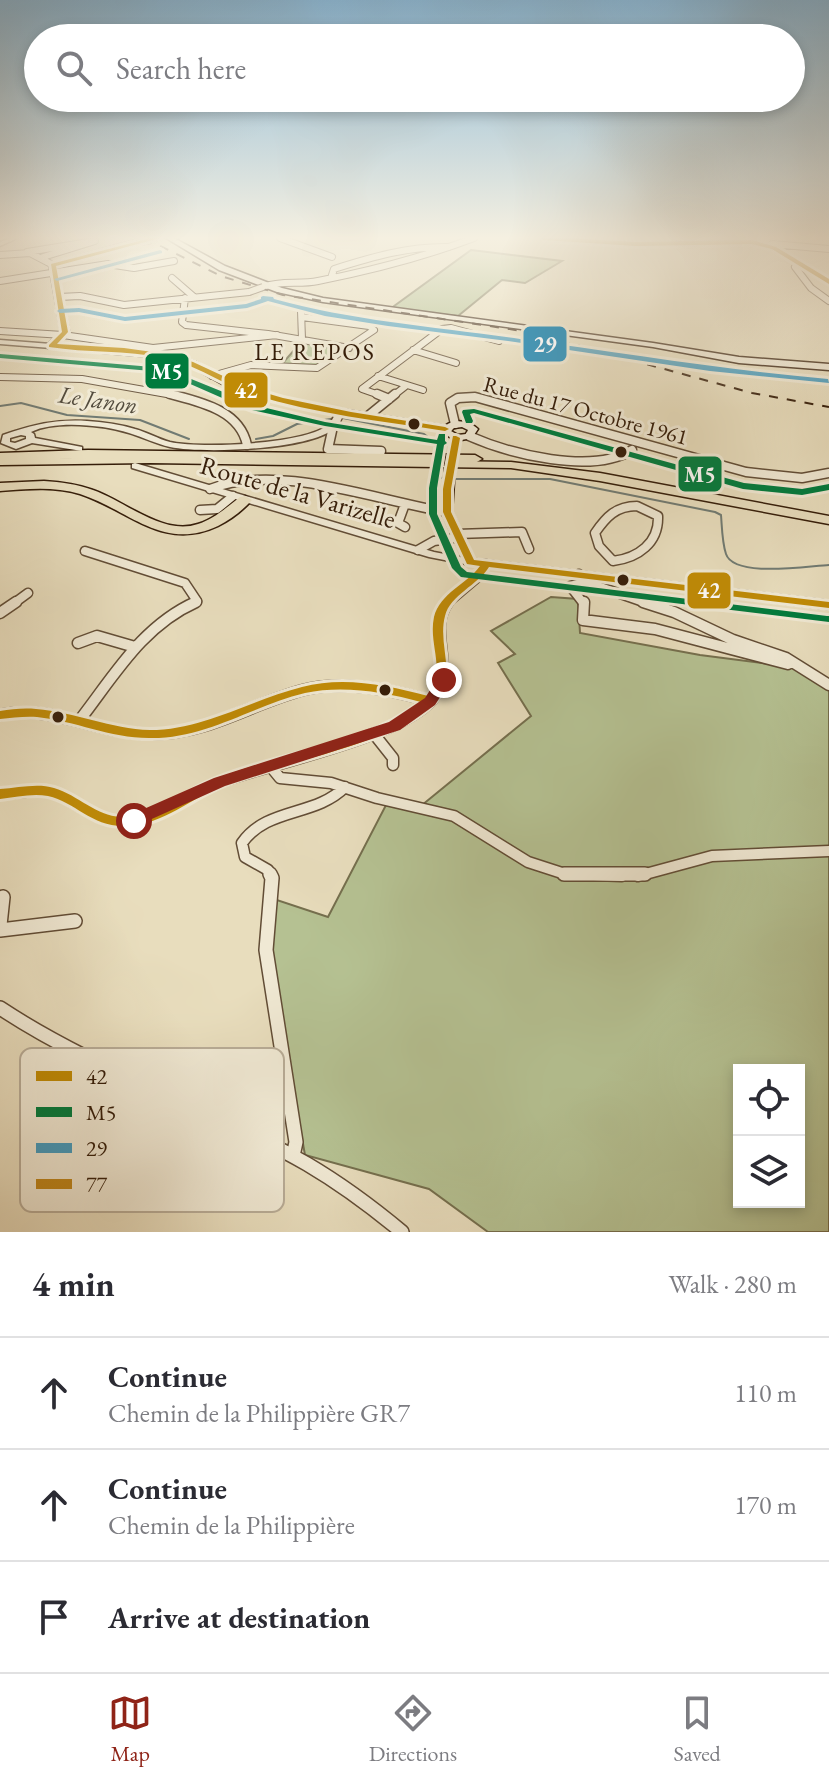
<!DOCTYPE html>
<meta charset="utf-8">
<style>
:root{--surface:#fff;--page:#f7f7f7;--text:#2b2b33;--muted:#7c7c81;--line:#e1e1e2;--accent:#8f2418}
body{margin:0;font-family:"EB Garamond",serif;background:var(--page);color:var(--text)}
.controls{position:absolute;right:24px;bottom:24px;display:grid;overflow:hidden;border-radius:0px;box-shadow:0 4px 12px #0003}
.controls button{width:72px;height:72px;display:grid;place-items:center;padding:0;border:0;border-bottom:2px solid var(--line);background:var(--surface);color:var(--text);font:40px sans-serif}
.stop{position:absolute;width:24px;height:24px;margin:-18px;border:6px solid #8f2418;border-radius:50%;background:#fff}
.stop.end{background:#8f2418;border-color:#fff;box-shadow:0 2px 8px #0008}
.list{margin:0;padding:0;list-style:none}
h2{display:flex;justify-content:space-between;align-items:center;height:104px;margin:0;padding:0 32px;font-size:34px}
h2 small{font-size:26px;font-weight:400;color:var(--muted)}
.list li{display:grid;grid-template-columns:52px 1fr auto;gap:24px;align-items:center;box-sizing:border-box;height:112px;padding:0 32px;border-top:2px solid var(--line)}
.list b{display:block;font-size:30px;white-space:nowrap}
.list p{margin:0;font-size:26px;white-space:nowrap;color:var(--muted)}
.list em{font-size:26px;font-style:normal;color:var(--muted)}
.icon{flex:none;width:44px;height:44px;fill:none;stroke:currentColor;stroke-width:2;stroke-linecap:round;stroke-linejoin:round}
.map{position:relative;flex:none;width:829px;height:1232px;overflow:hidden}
.search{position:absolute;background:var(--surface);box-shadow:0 4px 12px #0003;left:24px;right:24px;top:24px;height:88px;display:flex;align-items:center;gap:20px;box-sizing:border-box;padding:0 28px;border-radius:44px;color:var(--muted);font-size:30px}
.sheet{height:440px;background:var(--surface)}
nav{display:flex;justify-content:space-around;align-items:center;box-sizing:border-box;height:112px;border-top:2px solid var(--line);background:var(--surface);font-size:22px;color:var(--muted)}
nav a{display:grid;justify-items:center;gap:4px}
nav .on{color:var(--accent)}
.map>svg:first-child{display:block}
.green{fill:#b5c192;stroke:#756f4e;stroke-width:2;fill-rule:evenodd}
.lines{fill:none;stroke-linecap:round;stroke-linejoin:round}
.stream{stroke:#717b73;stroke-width:2}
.minor-far3-casing{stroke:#624d36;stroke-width:8}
.minor-far2-casing{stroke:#624d36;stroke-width:11}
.minor-far1-casing{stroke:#624d36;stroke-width:13}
.minor-casing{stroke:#624d36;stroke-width:16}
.tertiary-casing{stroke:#624d36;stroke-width:3}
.secondary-casing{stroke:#351d09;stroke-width:3}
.trunk-casing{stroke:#351d09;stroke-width:3}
.motorway-casing{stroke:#351d09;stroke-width:3}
.minor-far3{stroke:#f0e9d4;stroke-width:6}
.minor-far2{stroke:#f0e9d4;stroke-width:8}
.minor-far1{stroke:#f0e9d4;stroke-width:10}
.minor{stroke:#f0e9d4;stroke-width:13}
.tertiary{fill:#f0e9d4;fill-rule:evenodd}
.secondary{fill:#f0e9d4;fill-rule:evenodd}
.trunk{fill:#e8ddbd;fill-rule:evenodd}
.motorway{fill:#e8ddbd;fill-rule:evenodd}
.rail{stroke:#351d09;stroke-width:2;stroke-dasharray:9 9;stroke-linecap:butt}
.minor-bridge-casing{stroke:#624d36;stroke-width:8;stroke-linecap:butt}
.secondary-bridge-far1-casing{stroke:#351d09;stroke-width:10;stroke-linecap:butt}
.secondary-bridge-casing{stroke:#351d09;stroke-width:13;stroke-linecap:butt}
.minor-bridge{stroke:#f0e9d4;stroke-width:6}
.secondary-bridge-far1{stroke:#f0e9d4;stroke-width:8}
.secondary-bridge{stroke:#f0e9d4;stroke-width:10}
.bus-1-casing{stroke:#f0e9d4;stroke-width:6}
.bus-2-casing{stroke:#f0e9d4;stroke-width:6}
.bus-3-casing{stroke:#f0e9d4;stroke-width:6}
.bus-4-casing{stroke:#f0e9d4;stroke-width:6}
.bus-1{fill:#c08b06;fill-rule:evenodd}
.bus-2{fill:#007b3d;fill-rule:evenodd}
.bus-3{fill:#439bbf;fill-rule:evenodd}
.bus-4{fill:#be851a;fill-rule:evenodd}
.route{fill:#8f2418}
.bus-dot{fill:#351d09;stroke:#f0e9d4;stroke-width:3}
.labels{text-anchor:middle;stroke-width:6;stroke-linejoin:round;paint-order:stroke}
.far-street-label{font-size:22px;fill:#351d09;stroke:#f0e9d4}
.far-neighbourhood-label{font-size:24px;letter-spacing:2px;fill:#351d09;stroke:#f0e9d4}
.far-water-label{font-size:24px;font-style:italic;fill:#534c3e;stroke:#f0e9d4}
.street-label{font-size:26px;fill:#351d09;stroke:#f0e9d4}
.key{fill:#f0e9d4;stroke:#b8ac97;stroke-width:2}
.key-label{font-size:22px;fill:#351d09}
.line-badge{stroke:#f0e9d4;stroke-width:3}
.badge-label{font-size:22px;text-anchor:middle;font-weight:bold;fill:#fff}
</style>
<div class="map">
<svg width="829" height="1232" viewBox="0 0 829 1232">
<rect width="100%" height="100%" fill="#e8ddbd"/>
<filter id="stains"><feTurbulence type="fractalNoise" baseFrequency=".0025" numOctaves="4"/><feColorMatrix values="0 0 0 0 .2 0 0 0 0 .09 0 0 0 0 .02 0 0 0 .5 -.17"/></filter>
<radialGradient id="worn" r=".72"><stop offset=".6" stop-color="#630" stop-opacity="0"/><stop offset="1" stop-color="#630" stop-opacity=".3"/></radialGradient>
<path class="green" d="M471,250L562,261L525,283L502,280L458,316L390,309Z
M302,341L343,349L319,366L281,365Z
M551,597L578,599L580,633L700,655L793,667L829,689V1232H488L429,1189L305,1155L268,950L277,900L328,917L386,805L416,810L531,716L498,663L515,654L491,631ZM739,1070H799V1202H739Z"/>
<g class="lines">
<path class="stream" d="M0,406L21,403L67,415L140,420L189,439
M343,418L424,434L433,441L438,452
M256,439L273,436L297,424L331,419
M437,467L438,476L444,479
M455,479H550L715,512L721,515C722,527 722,542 726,554C734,578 807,566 829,565"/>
<defs>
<path id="minor-far3" d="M280,238L332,257
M544,238L636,244L752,242L774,248L829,282
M772,244L829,249
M27,252L95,241L43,257
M0,255L30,253L53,265
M795,267L811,288L829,301
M172,278L194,297
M331,278L334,269C372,257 409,246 449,247
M0,281L108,264L134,268L174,261
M263,287C281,280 300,285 318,281C374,270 421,258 474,238
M59,297L80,296L124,305L249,292
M185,298L182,322L186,325L268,334L349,348
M301,311L302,339
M0,331L63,335L153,348L277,335
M413,350L456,363
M212,376L251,365L317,368L374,330L369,326L302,317
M378,376L407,385L393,396
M0,377L82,379L178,396
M407,385L423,390
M382,396L362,389L442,329L451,328L499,341"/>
<path id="minor-far2" d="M170,394C200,402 240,410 247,445
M377,394L389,399
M368,416L395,394
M455,424L450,403L458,398L475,397L746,472L802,478L829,473
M329,428L332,431L328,449L381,451
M469,436C510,454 592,475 632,450
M210,489C278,462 377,501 447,512
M405,504L398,523L405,527
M637,506L658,516C659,543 638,558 613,561L599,546L595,533C606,517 616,506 637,506Z
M200,510L217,509L233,496
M457,534L522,532L529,549
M418,550L434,541L455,538
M85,551L185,583L197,601L191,604
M579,574L586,582L649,604
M13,604L28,593
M446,604L478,577L486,564
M584,604L570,586L586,582"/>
<path id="minor-far1" d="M584,602L583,620L655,629L788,664
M643,602L674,612L733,640L786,658L829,685
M0,613L16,602
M78,643L97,636L135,647
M0,715C52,704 98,734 150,734C207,735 250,704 303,690C342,680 392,690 430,701
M79,721C114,676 142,626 196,602
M374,734L393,758V765
M271,767L280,778L331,783L377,798L454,816L528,862L565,874L622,876
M0,794C16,793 40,788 55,793C82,804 102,827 133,821C159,816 196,791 223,781C274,763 399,737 432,700C458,670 426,631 448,602
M271,876L268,870L245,857L242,843C267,807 315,817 345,787
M638,876L712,856L829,851"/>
<path id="minor" d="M270,874L272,878L266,950L296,1142L293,1156
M564,874H645
M0,925L3,897
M0,930L75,921
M0,1008C97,1072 207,1107 307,1164C341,1184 372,1207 402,1232"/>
<path id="tertiary" d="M10,238H18L0,246V242Z
M0,340L51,344L55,346L51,348L0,344Z
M340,409L344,412C342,418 340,424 335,428C310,450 203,454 170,447C156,444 143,437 129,433C103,425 56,420 31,432L34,434L35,438L82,447V451L32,443L16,449L1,443L3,435C32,425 55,419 87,421C103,422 119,424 135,429C147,432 158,439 170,442C201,449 302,444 327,426C332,422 334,416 337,410ZM21,435L26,436V439L15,443L10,442V438Z
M135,463L434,552L470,559L475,562L470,565L429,557L132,468V464Z"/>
<path id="secondary" d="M166,238H174L225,266L282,288L323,298L653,343L739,357L829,364V370L739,363L653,347L323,302L277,292L219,270Z
M139,239L142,241L141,242L56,267L69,331L57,344L167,353L196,362L230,381L259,392L315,405L445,426C455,418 469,421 478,429L472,438L456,441L440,431L315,411L253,396L224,385L190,366L166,358L48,348V344L61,331L49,264ZM462,427L468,430L466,434L458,435L451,431L454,428Z
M450,464L455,467L452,512L474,559L829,601V609L466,564L442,512L445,467Z"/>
<path id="trunk" d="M150,457L511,462L600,473L829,516V524L600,481L511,468L150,463L0,465V459Z"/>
<path id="motorway" d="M88,450L475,455L482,459L475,463L88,458L0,461V453Z
M44,481C61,482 77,484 93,490C125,501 163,536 198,524C214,519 227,507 240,497L245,496L252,500C243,510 230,520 218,526C163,552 129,510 80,494C54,486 26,489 0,491V483Z"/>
</defs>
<use href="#minor-far3" class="minor-far3-casing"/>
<use href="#minor-far2" class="minor-far2-casing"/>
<use href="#minor-far1" class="minor-far1-casing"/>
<use href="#minor" class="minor-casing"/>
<use href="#tertiary" class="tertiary-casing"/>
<use href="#secondary" class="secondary-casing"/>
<use href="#trunk" class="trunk-casing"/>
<use href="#motorway" class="motorway-casing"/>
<use href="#minor-far3" class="minor-far3"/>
<use href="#minor-far2" class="minor-far2"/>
<use href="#minor-far1" class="minor-far1"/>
<use href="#minor" class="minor"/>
<use href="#tertiary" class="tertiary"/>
<use href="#secondary" class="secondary"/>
<use href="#trunk" class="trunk"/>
<use href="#motorway" class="motorway"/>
<path class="rail" d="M144,238L221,276L283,295L529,332L752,393L829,407"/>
<defs>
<path id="minor-bridge" d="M249,292L263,287"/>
<path id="secondary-bridge-far1" d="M139,241L151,239"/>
<path id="secondary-bridge" d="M450,467L452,454"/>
</defs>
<use href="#minor-bridge" class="minor-bridge-casing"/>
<use href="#secondary-bridge-far1" class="secondary-bridge-far1-casing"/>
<use href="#secondary-bridge" class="secondary-bridge-casing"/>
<use href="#minor-bridge" class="minor-bridge"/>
<use href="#secondary-bridge-far1" class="secondary-bridge-far1"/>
<use href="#secondary-bridge" class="secondary-bridge"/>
<defs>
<path id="bus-1" d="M151,238H160L56,266L68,332L57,344L124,348L167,354L193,362L249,388L283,398L351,412L445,427L449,429L445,431C381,421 316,414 254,395C223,385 196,364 164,358C126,350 87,353 49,347V345L62,332L51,264Z
M453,436H456L460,438L451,489V512L474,560L829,602V608L489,567C478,585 450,595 445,616C437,646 459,677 434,703C421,717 401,726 383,734C332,755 278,765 227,784C194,796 163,825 127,826C92,828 76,802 48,796C33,793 16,797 0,799V789C18,788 37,783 54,788C78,795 96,816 121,817C153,818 183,793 211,781C277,752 363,749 421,702C384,692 343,685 305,693C252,706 207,738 152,738C112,739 76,721 37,717C24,716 12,718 0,719V711C12,709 24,708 36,709C75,712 111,729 150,730C204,730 250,700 302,687C343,676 387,685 428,696C447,670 428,645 434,617C440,593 467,584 480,566L467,564L443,512V489Z"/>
<path id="bus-2" d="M0,354L164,368L258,406L325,422L437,440L439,434H445V441L447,443L444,445L437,488V514L461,567L467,572L827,616H829V622L461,577L452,568L429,514V488L437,444L325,426L252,410L229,401L163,372L0,358Z
M474,409L744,483L802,489L829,484V490L802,495L743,489L474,413L470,414L473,421L472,423H466L462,412L463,410Z"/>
<path id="bus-3" d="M160,250L162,251V253L57,281L54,279Z
M263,296L273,297L274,299C354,321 437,327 520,339C623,353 725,370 828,379L829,383L710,371L515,342L388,326L325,316L268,301L247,308L125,321L79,312L60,313L57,311L60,309L79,308L125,317L246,304L261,299V297Z"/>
<path id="bus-4" d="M541,238H567L636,242L752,240L776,247L829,279V284L772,249L752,244L636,246L544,240Z"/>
</defs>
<use href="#bus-1" class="bus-1-casing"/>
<use href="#bus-2" class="bus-2-casing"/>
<use href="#bus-3" class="bus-3-casing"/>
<use href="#bus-4" class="bus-4-casing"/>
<use href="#bus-1" class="bus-1"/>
<use href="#bus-2" class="bus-2"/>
<use href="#bus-3" class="bus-3"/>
<use href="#bus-4" class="bus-4"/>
</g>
<linearGradient id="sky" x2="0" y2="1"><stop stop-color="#88b6d5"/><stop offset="0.58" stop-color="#f5f0e1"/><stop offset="1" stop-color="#f5f0e1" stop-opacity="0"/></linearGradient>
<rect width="829" height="410" fill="url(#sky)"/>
<path class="route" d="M444,675L451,680L435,705L400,730L225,786L134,827L126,821L128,816L214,778L389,722L425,698L439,676Z"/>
<g class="bus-dot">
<circle cx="414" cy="424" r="7"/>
<circle cx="621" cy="452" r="7"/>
<circle cx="623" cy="580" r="7"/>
<circle cx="385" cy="690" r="7"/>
<circle cx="58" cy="717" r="7"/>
</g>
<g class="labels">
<g class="far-street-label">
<text transform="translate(586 410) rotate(15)" y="8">Rue du 17 Octobre 1961</text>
</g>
<g class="far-neighbourhood-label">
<text x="315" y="360">LE REPOS</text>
</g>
<g class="far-water-label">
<text transform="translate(98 400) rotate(8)" y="8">Le Janon</text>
</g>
<g class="street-label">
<text transform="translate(298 492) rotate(16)" y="9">Route de la Varizelle</text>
</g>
</g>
<rect x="20" y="1048" width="264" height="164" rx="12" class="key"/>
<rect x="36" y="1071" width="36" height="10" fill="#c08b06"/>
<rect x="36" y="1107" width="36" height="10" fill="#007b3d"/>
<rect x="36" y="1143" width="36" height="10" fill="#439bbf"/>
<rect x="36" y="1179" width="36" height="10" fill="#be851a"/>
<g class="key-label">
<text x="86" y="1084">42</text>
<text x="86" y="1120">M5</text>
<text x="86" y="1156">29</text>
<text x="86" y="1192">77</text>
</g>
<g class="line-badge">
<rect x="522" y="325" width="46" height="38" rx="8" fill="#439bbf"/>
<rect x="144" y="352" width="46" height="38" rx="8" fill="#007b3d"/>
<rect x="223" y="371" width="46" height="38" rx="8" fill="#c08b06"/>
<rect x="677" y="455" width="46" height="38" rx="8" fill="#007b3d"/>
<rect x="686" y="571" width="46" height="39" rx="8" fill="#c08b06"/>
</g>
<g class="badge-label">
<text x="545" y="352">29</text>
<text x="167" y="379">M5</text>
<text x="246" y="398">42</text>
<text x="700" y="482">M5</text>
<text x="709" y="598">42</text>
</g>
<rect width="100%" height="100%" filter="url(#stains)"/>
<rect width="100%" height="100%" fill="url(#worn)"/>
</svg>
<div class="controls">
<button><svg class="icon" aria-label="locate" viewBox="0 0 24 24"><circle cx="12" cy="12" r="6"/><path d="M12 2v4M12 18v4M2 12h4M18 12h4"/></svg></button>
<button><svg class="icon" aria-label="layers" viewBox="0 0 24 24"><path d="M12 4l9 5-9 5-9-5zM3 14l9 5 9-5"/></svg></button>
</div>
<div class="stop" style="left:134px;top:821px"></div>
<div class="stop end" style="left:444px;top:680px"></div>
<div class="search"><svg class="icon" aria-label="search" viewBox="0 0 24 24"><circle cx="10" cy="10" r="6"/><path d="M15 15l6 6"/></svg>Search here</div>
</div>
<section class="sheet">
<h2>4 min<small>Walk · 280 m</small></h2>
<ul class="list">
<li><svg class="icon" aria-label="ahead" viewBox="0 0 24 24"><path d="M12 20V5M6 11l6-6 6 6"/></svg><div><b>Continue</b><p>Chemin de la Philippière GR7</p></div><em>110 m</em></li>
<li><svg class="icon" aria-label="ahead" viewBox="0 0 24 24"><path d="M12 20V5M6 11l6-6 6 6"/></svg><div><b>Continue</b><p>Chemin de la Philippière</p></div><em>170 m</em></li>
<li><svg class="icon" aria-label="arrive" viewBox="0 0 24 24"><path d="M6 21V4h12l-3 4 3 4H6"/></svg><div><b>Arrive at destination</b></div></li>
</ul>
</section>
<nav>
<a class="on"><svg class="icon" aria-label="map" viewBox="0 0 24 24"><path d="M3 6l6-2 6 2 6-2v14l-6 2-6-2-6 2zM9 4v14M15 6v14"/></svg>Map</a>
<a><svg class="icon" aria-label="directions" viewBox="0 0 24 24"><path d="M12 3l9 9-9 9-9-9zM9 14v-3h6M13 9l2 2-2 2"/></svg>Directions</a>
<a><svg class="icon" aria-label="saved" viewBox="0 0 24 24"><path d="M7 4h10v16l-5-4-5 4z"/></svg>Saved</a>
</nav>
